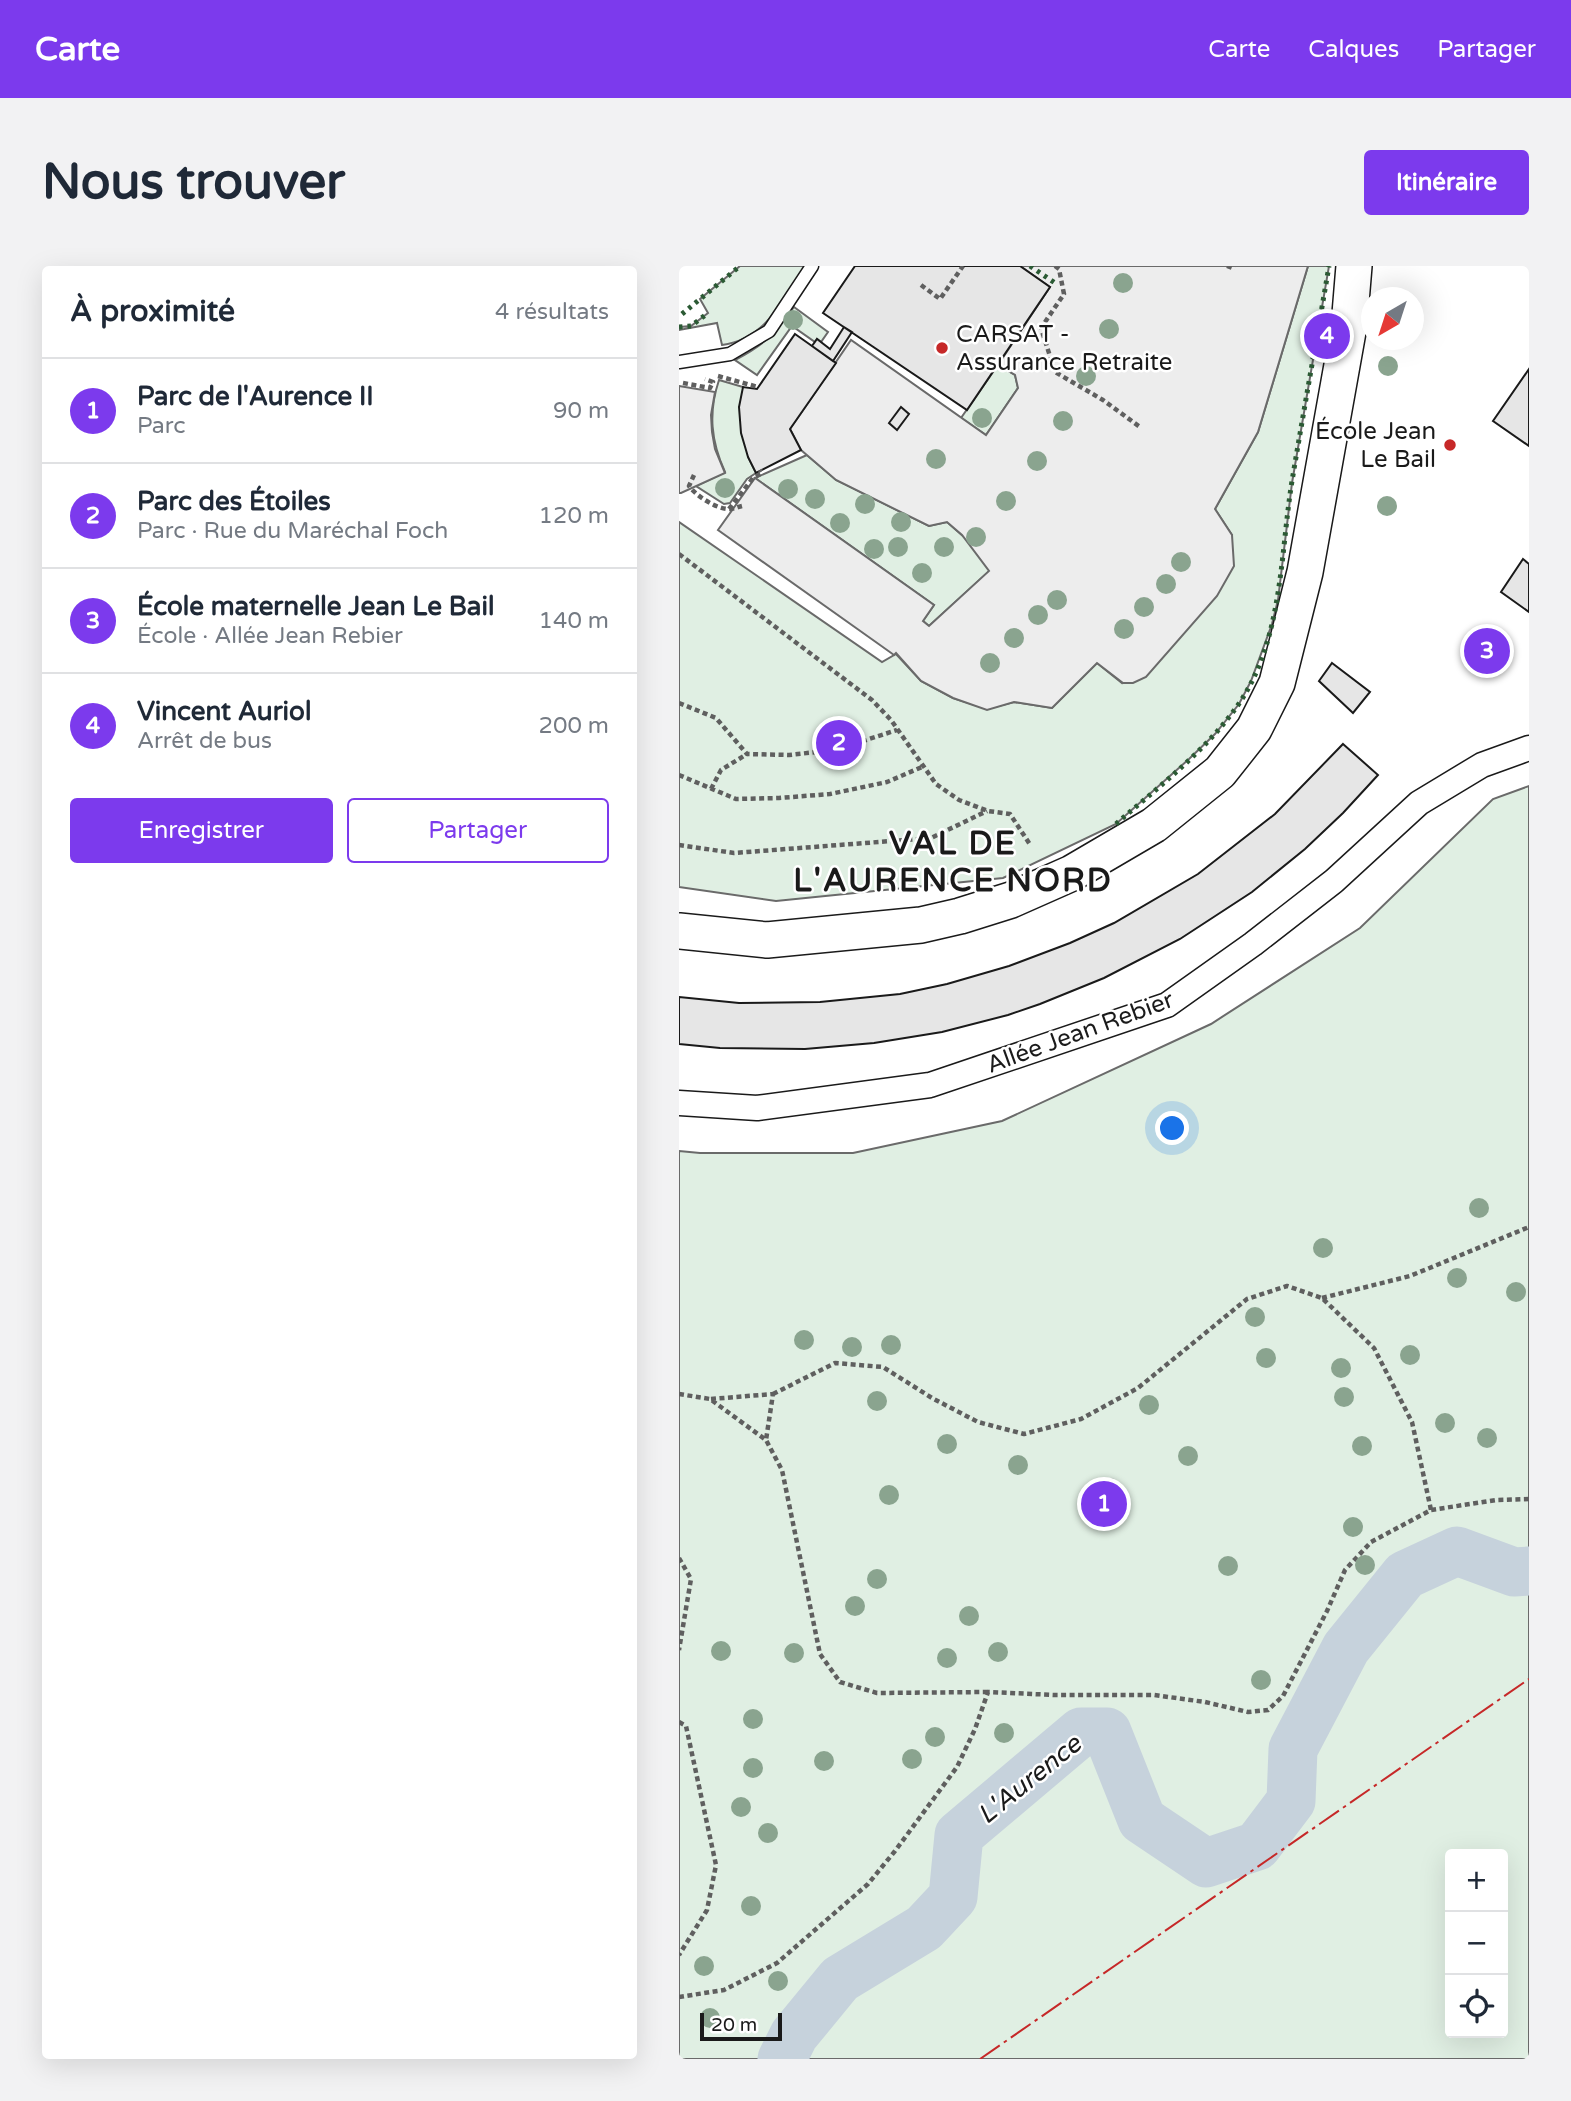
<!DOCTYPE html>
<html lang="fr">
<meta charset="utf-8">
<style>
:root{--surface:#fff;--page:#f2f2f3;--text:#1f2937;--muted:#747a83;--line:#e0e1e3;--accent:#7c3aed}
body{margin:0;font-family:"Varela Round",sans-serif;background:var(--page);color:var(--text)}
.controls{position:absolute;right:21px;bottom:21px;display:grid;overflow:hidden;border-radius:7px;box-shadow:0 7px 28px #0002}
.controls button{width:63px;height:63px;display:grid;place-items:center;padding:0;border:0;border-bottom:2px solid var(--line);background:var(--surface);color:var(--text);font:35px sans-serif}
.compass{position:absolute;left:682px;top:21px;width:63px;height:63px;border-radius:50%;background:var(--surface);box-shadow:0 7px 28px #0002;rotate:219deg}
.scale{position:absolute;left:21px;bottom:18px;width:82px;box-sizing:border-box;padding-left:7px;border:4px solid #1a1a1a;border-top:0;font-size:19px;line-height:24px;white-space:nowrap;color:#1a1a1a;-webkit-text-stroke:5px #fff;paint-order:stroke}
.you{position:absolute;left:494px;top:863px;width:24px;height:24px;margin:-18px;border:5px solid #fff;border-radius:50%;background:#1a73e8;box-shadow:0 0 0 10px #1a73e833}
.badge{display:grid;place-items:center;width:46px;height:46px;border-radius:50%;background:var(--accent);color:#fff;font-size:23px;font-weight:700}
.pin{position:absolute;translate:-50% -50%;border:4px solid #fff;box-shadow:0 2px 7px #0006}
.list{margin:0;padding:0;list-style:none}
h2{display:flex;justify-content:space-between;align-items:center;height:91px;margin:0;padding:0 28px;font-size:30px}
h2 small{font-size:23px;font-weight:400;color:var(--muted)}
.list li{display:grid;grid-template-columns:46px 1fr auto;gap:21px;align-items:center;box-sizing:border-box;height:105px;padding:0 28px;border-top:2px solid var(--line)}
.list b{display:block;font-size:26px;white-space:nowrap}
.list p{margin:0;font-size:23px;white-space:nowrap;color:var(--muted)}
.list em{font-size:23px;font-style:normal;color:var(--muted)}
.actions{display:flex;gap:14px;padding:21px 28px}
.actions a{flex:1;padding:16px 0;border:2px solid var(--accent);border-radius:7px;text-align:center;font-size:24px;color:var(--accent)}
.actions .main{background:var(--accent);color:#fff}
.icon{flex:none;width:38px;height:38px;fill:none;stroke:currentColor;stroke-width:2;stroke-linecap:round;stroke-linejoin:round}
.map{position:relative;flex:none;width:850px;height:1793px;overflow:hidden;border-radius:7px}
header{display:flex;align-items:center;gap:42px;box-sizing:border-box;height:98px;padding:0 35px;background:var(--accent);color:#fff}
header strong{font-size:33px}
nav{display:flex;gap:38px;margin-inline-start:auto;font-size:24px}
.intro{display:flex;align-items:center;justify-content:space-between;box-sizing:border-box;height:168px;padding:0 42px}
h1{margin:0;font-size:49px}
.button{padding:18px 32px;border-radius:7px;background:var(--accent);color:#fff;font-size:24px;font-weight:700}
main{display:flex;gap:42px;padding:0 42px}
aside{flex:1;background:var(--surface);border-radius:7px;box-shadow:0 7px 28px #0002}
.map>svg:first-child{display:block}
.green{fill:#e0efe3;stroke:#6a6a6a;stroke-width:2;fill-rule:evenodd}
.parking{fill:#ededed;stroke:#6a6a6a;stroke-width:2}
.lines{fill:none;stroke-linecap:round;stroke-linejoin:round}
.river{stroke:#c6d2dc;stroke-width:49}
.building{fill:#e6e6e6;stroke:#1a1a1a;stroke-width:2}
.lane-casing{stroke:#1a1a1a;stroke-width:15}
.street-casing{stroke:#1a1a1a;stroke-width:27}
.secondary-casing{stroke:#1a1a1a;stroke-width:38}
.path{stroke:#5f5f5f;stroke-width:4.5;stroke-dasharray:5 3.5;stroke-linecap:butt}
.lane{stroke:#fff;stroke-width:12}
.street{stroke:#fff;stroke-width:24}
.secondary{stroke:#fff;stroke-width:35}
.hedge{stroke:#2b5a34;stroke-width:5;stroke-dasharray:3.5 5;stroke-linecap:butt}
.power{stroke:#c62828;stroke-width:2;stroke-dasharray:24 5 3.5 5;stroke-linecap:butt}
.tree{fill:#8aa48f}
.poi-dot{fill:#c62828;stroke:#fff;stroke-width:2.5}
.labels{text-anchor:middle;stroke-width:5;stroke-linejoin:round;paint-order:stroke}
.poi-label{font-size:24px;fill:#1a1a1a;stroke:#fff;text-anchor:start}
.street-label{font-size:24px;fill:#1a1a1a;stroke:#fff}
.water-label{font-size:26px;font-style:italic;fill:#1a1a1a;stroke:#fff}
.district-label{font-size:32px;font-weight:bold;letter-spacing:2px;fill:#1a1a1a;stroke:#fff}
</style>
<header>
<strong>Carte</strong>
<nav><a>Carte</a><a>Calques</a><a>Partager</a></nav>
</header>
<div class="intro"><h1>Nous trouver</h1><a class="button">Itinéraire</a></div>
<main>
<aside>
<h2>À proximité<small>4 résultats</small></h2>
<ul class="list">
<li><span class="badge">1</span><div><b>Parc de l'Aurence II</b><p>Parc</p></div><em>90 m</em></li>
<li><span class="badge">2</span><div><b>Parc des Étoiles</b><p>Parc · Rue du Maréchal Foch</p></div><em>120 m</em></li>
<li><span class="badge">3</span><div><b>École maternelle Jean Le Bail</b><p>École · Allée Jean Rebier</p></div><em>140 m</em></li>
<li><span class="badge">4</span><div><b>Vincent Auriol</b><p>Arrêt de bus</p></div><em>200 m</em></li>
</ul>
<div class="actions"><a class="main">Enregistrer</a><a>Partager</a></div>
</aside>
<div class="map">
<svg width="850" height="1793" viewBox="0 0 850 1793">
<rect width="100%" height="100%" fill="#fff"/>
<path class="green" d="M61,0H126C104,34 87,73 43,79L38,57L0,64V61L12,60L29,47L21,33Z
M629,0H650L613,217L599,334L593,358L572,415L560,438L536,468L510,493L437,558L324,612L97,635L0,621V256L203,396L217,388L242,415L274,432L308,443L335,436L373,442L418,397L443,417L553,269L536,243L579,166Z
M115,41L149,66L142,76L138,73L136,76L113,60L78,109L56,94C87,78 95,68 115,41Z
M319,99L336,109L339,122L307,169L282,152Z
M40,114L64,121L69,191L77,207L68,213L51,237L45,238L17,220L46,206C32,175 29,147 40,114Z
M128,189L157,214L250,260L268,256L317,299L250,360L244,355L255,339L76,212Z
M850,520V1793H0V885L21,887H174L323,855L532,758L681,662L814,533ZM771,1588H824V1767H771Z"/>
<path class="parking" d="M341,0H629L579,166L536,243L553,269L555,300L538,330L467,411L454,417H444L418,397L373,442L335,436L308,444L274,432L242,415L217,387L215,389L201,379L39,264L76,212L255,339L244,355L250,360L310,305L283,269L268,256L250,260L157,214L122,184L111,163L172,74L307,169L339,122L336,109L319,99L371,21Z
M0,120L36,126L32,149L33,166L36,183L46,207L2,227H0Z"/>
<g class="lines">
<path class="river" d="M103,1793L115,1769L161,1713L245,1662L274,1631L280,1569L402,1466H428L463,1554L527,1597L578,1580L612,1535L614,1483L667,1382L726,1309L778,1285L835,1306L850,1305"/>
</g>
<path class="building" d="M176,0H341L371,21L288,144L144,47Z
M165,61L173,66L154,95L133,80L138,73L151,83Z
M116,68L157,97L111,163L122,184L77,207L69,191L62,167L60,141L64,121L78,123Z
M850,103V180L814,155Z
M222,141L230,148L218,164L210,157Z
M844,293L850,298V346L822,326Z
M653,397L691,426L674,447L640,415Z
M664,478L699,509L664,547L626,583L573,626L501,673L425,712L361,738L329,749L263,766L195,777L126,783L41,782L0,778V731L60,737L141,736L221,728L268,718L330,700L391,677L435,657L519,608L596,548Z"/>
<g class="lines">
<defs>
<path id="lane" d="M0,96L51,88L90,65L133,0"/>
<path id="street" d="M0,837L78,842L251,819L488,739L574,678L655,615L740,537L803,499L850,482"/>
<path id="secondary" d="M0,665L88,674L242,659L281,650L332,634L393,607L475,559L541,506L575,463L598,417L626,306L670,60L675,0"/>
</defs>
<use href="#lane" class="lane-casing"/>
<use href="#street" class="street-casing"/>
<use href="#secondary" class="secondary-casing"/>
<path class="path" d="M376,0L380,3L385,28L362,62L376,106L424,134L461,161
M548,0L556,3
M242,19L261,33L284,0
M39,110L79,121
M4,117L31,122L34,116L26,113
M15,209L10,220C17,230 39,244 51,243C55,243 59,241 63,240
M50,243L74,212L83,207L81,204
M0,288L193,434L212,454L257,518L280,534L309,545L331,548L352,580
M0,437L37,452L68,488L110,489L156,484L218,464
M0,509L57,533L100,532L151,528L208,516L243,501
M32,523L42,504L68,488
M0,579L55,587L252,572L308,545
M643,1032L731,1010L850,961
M0,1128L31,1133L87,1174L103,1204L141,1388L161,1416L198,1427L309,1426
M94,1128L156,1097L204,1101L253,1132L299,1156L345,1168L402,1153L459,1122L568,1033L608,1020L643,1032L695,1082L733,1156L752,1244
M32,1133L94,1128L87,1174
M0,1292L12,1313L0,1384
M0,1456L7,1460L37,1599L28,1644L0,1689
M0,1731L45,1724L98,1697L189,1618L216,1585L278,1501L296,1463L309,1426L376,1429H475L526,1436L569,1446L589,1444L604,1430L648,1345L666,1304L692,1276L752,1244L817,1234L850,1233"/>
<use href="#lane" class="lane"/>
<use href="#street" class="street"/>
<use href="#secondary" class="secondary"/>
<path class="hedge" d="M351,0L376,17
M3,48L61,0
M0,61L12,60L29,47
M437,558C479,521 527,485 559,439C604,374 601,290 613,215C625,143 638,71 650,0"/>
<path class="power" d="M301,1793L850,1413"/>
</g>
<g class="tree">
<circle cx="444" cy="17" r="10"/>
<circle cx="114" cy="54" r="10"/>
<circle cx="430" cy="63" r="10"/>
<circle cx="709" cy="100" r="10"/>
<circle cx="407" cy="110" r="10"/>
<circle cx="303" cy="152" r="10"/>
<circle cx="384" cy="155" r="10"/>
<circle cx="257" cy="193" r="10"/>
<circle cx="358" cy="195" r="10"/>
<circle cx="46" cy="222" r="10"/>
<circle cx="109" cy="223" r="10"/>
<circle cx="136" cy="233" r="10"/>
<circle cx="327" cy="235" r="10"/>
<circle cx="186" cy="238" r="10"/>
<circle cx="708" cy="240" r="10"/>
<circle cx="222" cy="256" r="10"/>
<circle cx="161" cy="257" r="10"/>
<circle cx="297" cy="271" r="10"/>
<circle cx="219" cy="281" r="10"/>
<circle cx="265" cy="281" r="10"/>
<circle cx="195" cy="283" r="10"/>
<circle cx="502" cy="296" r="10"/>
<circle cx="243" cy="307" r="10"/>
<circle cx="487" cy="318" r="10"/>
<circle cx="378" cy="334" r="10"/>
<circle cx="465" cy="341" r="10"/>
<circle cx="359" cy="349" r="10"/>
<circle cx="445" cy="363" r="10"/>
<circle cx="335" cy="372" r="10"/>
<circle cx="311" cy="397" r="10"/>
<circle cx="800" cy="942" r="10"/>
<circle cx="644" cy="982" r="10"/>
<circle cx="778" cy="1012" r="10"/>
<circle cx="837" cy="1026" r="10"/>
<circle cx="576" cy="1051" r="10"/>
<circle cx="125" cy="1074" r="10"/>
<circle cx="212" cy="1079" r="10"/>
<circle cx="173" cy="1081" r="10"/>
<circle cx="731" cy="1089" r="10"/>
<circle cx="587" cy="1092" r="10"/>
<circle cx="662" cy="1102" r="10"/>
<circle cx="665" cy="1131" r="10"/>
<circle cx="198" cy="1135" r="10"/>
<circle cx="470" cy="1139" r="10"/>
<circle cx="766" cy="1157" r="10"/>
<circle cx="808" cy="1172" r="10"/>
<circle cx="268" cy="1178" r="10"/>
<circle cx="683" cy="1180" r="10"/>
<circle cx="509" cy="1190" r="10"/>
<circle cx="339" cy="1199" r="10"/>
<circle cx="431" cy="1222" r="10"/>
<circle cx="210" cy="1229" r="10"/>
<circle cx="674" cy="1261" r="10"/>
<circle cx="686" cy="1299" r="10"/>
<circle cx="549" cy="1300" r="10"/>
<circle cx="198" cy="1313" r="10"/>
<circle cx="176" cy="1340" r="10"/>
<circle cx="290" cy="1350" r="10"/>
<circle cx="42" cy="1385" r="10"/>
<circle cx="319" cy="1386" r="10"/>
<circle cx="115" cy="1387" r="10"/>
<circle cx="268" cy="1392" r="10"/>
<circle cx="582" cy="1414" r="10"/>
<circle cx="74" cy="1453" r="10"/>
<circle cx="325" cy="1467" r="10"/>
<circle cx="256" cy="1471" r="10"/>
<circle cx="233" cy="1493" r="10"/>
<circle cx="145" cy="1495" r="10"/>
<circle cx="74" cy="1502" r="10"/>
<circle cx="62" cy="1541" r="10"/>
<circle cx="89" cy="1567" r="10"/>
<circle cx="72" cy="1640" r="10"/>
<circle cx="25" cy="1700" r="10"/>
<circle cx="99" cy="1715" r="10"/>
<circle cx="31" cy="1752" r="10"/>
</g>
<g class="poi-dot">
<circle cx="263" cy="82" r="7"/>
<circle cx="771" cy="179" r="7"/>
</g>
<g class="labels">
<g class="poi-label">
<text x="277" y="76">CARSAT -<tspan x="277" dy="28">Assurance Retraite</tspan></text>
<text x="757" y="173" text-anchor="end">École Jean<tspan x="757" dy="28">Le Bail</tspan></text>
</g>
<g class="street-label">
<text transform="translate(401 766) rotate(-20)" y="8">Allée Jean Rebier</text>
</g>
<g class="water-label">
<text transform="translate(350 1513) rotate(-39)" y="9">L'Aurence</text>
</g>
<g class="district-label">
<text x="274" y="588">VAL DE<tspan x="274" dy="37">L'AURENCE NORD</tspan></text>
</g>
</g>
</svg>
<div class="controls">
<button>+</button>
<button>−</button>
<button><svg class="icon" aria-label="locate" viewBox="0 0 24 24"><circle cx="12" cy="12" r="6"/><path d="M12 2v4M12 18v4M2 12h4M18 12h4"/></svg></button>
</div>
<svg class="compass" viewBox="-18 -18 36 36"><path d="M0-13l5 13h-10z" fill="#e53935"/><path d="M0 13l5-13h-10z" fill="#747a83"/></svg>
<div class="scale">20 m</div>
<div class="you"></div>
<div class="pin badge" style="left:425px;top:1238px">1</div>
<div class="pin badge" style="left:160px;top:477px">2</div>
<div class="pin badge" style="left:808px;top:385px">3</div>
<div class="pin badge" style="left:648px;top:70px">4</div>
</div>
</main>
